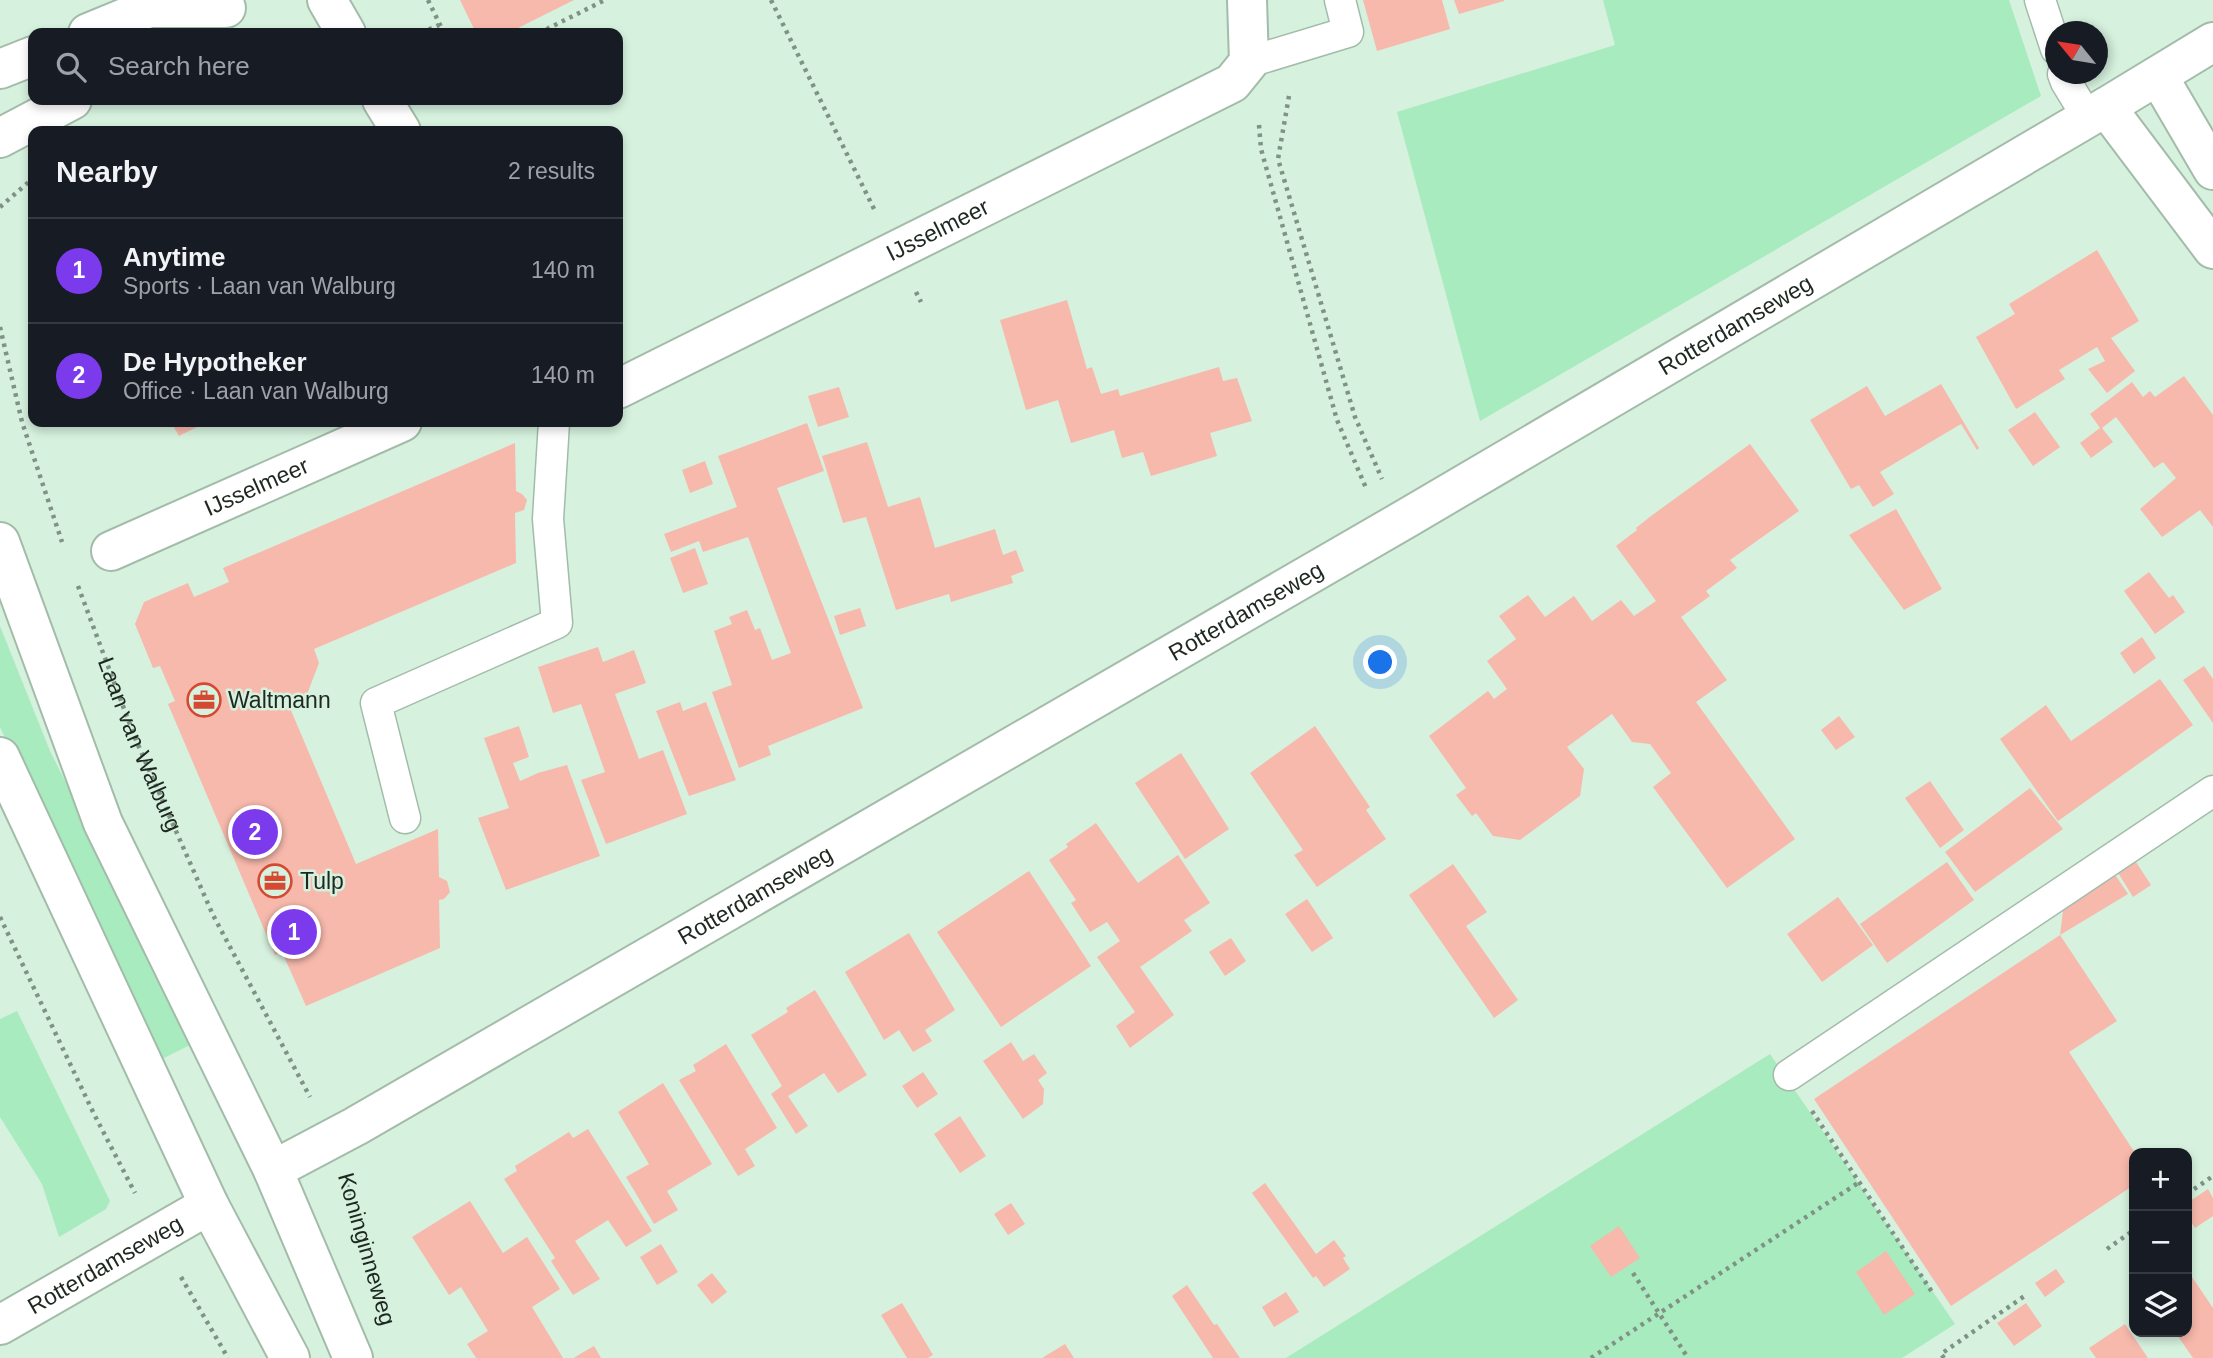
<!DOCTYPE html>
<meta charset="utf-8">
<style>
:root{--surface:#171b24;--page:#20242c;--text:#f1f3f6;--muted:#9ea1a6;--line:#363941;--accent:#7c3aed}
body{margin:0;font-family:Helvetica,sans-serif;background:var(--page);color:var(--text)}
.controls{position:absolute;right:21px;bottom:21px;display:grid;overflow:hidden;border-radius:14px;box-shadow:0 4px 10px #0003}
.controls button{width:63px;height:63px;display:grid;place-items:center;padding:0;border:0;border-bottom:2px solid var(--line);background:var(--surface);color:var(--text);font:35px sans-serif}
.compass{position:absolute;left:2045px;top:21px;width:63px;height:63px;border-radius:50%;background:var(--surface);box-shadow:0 4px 10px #0003;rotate:300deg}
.you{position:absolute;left:1381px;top:663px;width:24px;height:24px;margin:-18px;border:5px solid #fff;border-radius:50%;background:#1a73e8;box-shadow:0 0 0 10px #1a73e833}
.badge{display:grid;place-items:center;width:46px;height:46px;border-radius:50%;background:var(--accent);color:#fff;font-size:23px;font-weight:700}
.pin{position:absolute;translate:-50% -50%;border:4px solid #fff;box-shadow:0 2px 7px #0006}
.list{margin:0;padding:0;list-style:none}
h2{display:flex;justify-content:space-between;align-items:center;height:91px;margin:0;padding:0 28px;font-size:30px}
h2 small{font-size:23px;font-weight:400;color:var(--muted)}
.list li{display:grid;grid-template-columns:46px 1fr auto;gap:21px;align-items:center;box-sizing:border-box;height:105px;padding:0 28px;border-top:2px solid var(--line)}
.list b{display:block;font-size:26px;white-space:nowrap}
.list p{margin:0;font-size:23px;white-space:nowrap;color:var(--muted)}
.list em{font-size:23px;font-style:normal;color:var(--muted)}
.icon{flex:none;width:38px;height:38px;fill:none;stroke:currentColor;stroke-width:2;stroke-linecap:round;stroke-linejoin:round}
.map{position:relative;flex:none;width:2213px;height:1358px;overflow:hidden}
.search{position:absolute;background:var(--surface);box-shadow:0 4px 10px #0003;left:28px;top:28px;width:595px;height:77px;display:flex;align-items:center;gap:18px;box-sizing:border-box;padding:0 24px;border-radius:14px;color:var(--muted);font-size:26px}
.panel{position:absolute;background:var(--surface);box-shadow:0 4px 10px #0003;left:28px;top:126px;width:595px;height:301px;border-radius:14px}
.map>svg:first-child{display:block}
.green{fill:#a8ebbe}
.building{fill:#f7b9ac}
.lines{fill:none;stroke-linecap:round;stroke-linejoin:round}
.lane-casing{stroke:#a3bcaa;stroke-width:33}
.street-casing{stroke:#a3bcaa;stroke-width:42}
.secondary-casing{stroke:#a3bcaa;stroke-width:42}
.path{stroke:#7f9285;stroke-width:4.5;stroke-dasharray:3.5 5;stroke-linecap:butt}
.lane{stroke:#fff;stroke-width:30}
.street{stroke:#fff;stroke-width:38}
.secondary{stroke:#fff;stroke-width:38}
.labels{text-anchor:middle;stroke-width:5;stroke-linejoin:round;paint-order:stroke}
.street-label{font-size:23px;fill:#1e2821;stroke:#d6f1de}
.poi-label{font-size:23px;fill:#1e2821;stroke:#d6f1de;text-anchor:start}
</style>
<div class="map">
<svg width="2213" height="1358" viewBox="0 0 2213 1358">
<rect width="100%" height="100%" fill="#d6f1de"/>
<path class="green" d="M1603,0H2009L2041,96L1480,421L1397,112L1615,45Z
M0,626L50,751L196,1042L160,1060L0,727Z
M17,1011L110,1201L106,1209L59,1237L42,1184L0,1117V1019Z
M1770,1054L1955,1324L1902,1358H1286Z"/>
<path class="building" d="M460,0H574L508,33H476Z
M1363,0H1442L1450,29L1377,51Z
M1454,0H1504V1L1459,14Z
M2097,250L2139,321L2111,338L2135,371L2107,393L2088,369L2105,361L2097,347L2059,370L2065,379L2016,409L1976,337L2015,314L2009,304Z
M1067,300L1087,369L1092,367L1101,394L1118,389L1120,396L1219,367L1223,381L1237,378L1252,421L1210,433L1217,456L1151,476L1143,452L1122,458L1114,430L1071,443L1058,400L1026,410L1000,320Z
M2184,376L2213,415V527L2200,510L2162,537L2140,509L2176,478L2163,462L2154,468L2116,417L2102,428L2113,442L2091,458L2080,443L2100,428L2090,414L2132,382L2143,397L2150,391L2155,397Z
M1941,384L1979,448L1977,450L1961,424L1880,472L1894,494L1873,507L1859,485L1851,489L1810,420L1867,386L1885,416Z
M839,387L849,417L818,427L808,396Z
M2035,412L2060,447L2033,466L2008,430Z
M171,422H207L179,436Z
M807,423L824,471L777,488L863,708L768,746L771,755L739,768L712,692L732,685L714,631L732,624L729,617L747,610L755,630L760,628L772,660L791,653L748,537L703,552L699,541L671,552L664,534L737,507L718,456Z
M867,442L888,507L920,497L935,548L995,529L1003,555L1016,550L1024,571L1011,576L1013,583L951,602L949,594L896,610L866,517L843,523L822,456Z
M515,443L516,491L522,494L527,500L524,510L515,513L516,563L314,649L319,663L304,702L290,708L356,864L438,829L439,877L447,881L450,892L444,899L439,900L440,948L306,1006L282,952L275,955L168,704L175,701L160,666L153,668L135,624L144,602L188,583L194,597L229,582L223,568Z
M1750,444L1799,511L1730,560L1737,568L1706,591L1710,596L1681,617L1727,680L1696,702L1795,839L1727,888L1653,787L1671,773L1650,744L1632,742L1612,714L1567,747L1584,769L1580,796L1520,840L1493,836L1476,813L1472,816L1456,795L1466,788L1429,736L1488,691L1494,699L1507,689L1487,661L1516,639L1499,616L1528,595L1545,617L1574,596L1592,621L1621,600L1634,616L1656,601L1616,546L1637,530L1636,528L1651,516Z
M705,461L713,484L690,493L682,470Z
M1896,509L1942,589L1904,610L1849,535Z
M695,548L708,584L683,593L670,558Z
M2149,572L2169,598L2173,595L2185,612L2155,634L2124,591Z
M860,608L866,626L840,635L834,616Z
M2142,637L2156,658L2134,674L2120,653Z
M598,647L603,662L634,650L646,683L615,694L639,759L663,750L687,814L606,844L581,780L605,772L581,704L553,713L538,667Z
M2204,666L2213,679V723L2183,680Z
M2160,679L2193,725L2058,821L2000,739L2046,705L2071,741Z
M680,702L683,711L706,702L736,780L689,796L656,711Z
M1839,716L1855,737L1836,750L1821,730Z
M519,726L529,757L513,763L520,781L538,773L567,765L600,856L506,890L478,818L509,808L484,738Z
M1315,726L1370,807L1366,810L1386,839L1317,887L1294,855L1303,850L1250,773Z
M1181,753L1229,829L1185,859L1135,783Z
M1930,781L1964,830L1940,848L1905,798Z
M2030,788L2063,829L1975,892L1945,852Z
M1096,823L1138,883L1178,855L1210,903L1184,920L1192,931L1140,967L1174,1015L1130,1048L1116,1026L1135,1012L1097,957L1120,941L1107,922L1090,932L1071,903L1076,900L1049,860L1068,847L1066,844Z
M2134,859L2151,885L2133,897L2117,871Z
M1947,862L1974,900L1887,963L1860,924Z
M1453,864L1487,912L1466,926L1518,1000L1494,1018L1409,895Z
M1029,871L1091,966L1001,1027L937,932Z
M2114,873L2128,894L2060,935L2064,903Z
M1838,897L1873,945L1822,982L1787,934Z
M1307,899L1333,938L1312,952L1285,914Z
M909,933L955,1010L925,1030L932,1041L913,1052L899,1030L884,1040L845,972Z
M2060,935L2117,1021L2069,1052L2135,1153L2134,1185L1951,1306L1814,1099Z
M1231,938L1246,961L1225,976L1209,952Z
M815,990L867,1075L838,1093L824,1073L788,1096L808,1126L796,1134L771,1094L782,1086L751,1035L788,1012L786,1008Z
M1011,1042L1023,1061L1034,1054L1047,1073L1038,1080L1044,1089L1043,1104L1023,1119L983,1061Z
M726,1044L777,1128L745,1149L755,1166L738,1176L679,1080L696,1071L693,1065Z
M923,1072L938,1094L917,1108L902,1086Z
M663,1083L712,1164L667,1191L678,1210L654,1224L626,1177L649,1164L618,1112Z
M960,1116L986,1156L960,1173L934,1134Z
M588,1129L652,1231L626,1247L608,1220L575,1241L600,1279L573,1295L551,1261L555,1258L504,1179L517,1171L515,1166L569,1132L573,1138Z
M1265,1183L1316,1254L1334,1240L1346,1256L1343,1258L1350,1269L1324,1287L1316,1276L1313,1278L1252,1193Z
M2208,1189L2213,1198V1216L2195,1228L2187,1216V1203Z
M470,1201L503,1253L527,1237L560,1289L532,1307L563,1358H476L467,1344L488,1331L461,1287L449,1295L412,1237Z
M1011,1203L1025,1224L1008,1235L994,1214Z
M1619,1226L1640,1258L1611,1277L1590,1246Z
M661,1244L678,1272L657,1285L640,1257Z
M1886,1251L1915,1294L1884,1315L1856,1272Z
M2056,1269L2065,1282L2045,1297L2035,1283Z
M712,1273L727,1292L712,1304L697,1285Z
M2192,1277L2213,1308V1358H2193L2175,1332H2187V1280Z
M1187,1285L1214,1325L1217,1324L1240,1358H1213L1172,1296Z
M1286,1292L1299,1312L1274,1327L1262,1307Z
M902,1303L933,1355L928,1358H907L881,1315Z
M2026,1303L2042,1326L2014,1346L1997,1323Z
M2125,1324L2148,1358H2096L2089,1348Z
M1065,1344L1074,1358H1042Z
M594,1346L601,1358H574L580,1354Z"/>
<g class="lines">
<defs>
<path id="lane" d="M2040,0L2056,49
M1249,62L1348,32L1340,0
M2063,74L2066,82L2088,118
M405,818L376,703L557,623L548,519L554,422
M1789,1075L2213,791"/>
<g id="street">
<path d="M327,0L346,33"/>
<path d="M88,33L149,8H226"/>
<path d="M0,69L33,56"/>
<path d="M382,100L401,131"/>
<path d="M0,138L72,100"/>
<path id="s2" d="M618,389L1232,83L1249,62L1247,0"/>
<path id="s3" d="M111,551L402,422"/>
<path id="s4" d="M0,1325L209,1205"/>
</g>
<g id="secondary">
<path d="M2158,76L2213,170"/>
<path d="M2106,107L2213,249"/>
<path d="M0,542L103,823L273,1170L353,1358"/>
<path d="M0,757L209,1205L290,1358"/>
<path id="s5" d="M273,1170L356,1126L1407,518L2106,107L2213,42"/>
</g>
</defs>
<use href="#lane" class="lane-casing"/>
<use href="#street" class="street-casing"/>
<use href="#secondary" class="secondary-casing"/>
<g class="path">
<path d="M428,0L444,33"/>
<path d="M771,0L874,209"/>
<path d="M421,33L439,25"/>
<path d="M539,33L605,0"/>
<path d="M1289,96L1278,159L1355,417L1382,479"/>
<path d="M1259,125L1261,149L1337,420L1366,488"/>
<path d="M0,207L31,180"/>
<path d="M916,292L921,302"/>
<path d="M0,327L22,422L62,542"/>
<path id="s1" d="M78,586L135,738L213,915L310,1097"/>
<path d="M0,917L94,1114L135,1193"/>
<path d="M1812,1111L1932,1292"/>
<path d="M347,1185L364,1251"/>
<path d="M2187,1194L2213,1176"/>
<path d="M2107,1249L2134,1230"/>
<path d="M1633,1273L1688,1358"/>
<path d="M181,1277L228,1358"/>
<path d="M1591,1358L1858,1183"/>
<path d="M1944,1358L1941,1354L2026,1295"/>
</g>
<use href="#lane" class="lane"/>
<use href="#street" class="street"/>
<use href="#secondary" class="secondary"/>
</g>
<defs>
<symbol id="office-ring" viewBox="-11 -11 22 22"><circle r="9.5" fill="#d6f1de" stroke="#d54932" stroke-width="1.5"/><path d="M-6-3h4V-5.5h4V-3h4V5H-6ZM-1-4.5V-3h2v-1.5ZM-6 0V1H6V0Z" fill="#d54932"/></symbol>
</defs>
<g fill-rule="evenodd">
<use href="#office-ring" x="185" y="681" width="38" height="38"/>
<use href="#office-ring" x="256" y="862" width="38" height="38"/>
</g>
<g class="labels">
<g class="street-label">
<text dy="8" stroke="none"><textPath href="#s2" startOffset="357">IJsselmeer</textPath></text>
<text dy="8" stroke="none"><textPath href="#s5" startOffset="1689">Rotterdamseweg</textPath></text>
<text dy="8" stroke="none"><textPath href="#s3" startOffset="159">IJsselmeer</textPath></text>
<text dy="8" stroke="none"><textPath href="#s5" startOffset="1122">Rotterdamseweg</textPath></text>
<text dy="8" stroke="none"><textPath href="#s1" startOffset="170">Laan van Walburg</textPath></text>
<text dy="8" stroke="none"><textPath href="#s5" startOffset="555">Rotterdamseweg</textPath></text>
<text transform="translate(367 1249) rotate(74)" y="8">Koninginneweg</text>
<text dy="8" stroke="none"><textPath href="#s4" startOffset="121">Rotterdamseweg</textPath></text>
</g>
<g class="poi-label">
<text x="228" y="708">Waltmann</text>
<text x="300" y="889">Tulp</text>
</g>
</g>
</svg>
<div class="controls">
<button>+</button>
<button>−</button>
<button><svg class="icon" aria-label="layers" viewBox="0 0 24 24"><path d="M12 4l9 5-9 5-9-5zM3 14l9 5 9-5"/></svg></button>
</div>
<svg class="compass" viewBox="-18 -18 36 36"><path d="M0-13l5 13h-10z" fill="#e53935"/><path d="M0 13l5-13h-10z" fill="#9ea1a6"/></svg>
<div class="you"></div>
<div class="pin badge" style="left:294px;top:932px">1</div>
<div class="pin badge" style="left:255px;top:832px">2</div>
<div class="search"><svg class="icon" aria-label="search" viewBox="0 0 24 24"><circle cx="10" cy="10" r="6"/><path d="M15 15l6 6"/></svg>Search here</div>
<section class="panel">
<h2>Nearby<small>2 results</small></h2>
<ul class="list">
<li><span class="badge">1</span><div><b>Anytime</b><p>Sports · Laan van Walburg</p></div><em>140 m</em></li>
<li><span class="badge">2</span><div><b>De Hypotheker</b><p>Office · Laan van Walburg</p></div><em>140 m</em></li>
</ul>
</section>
</div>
